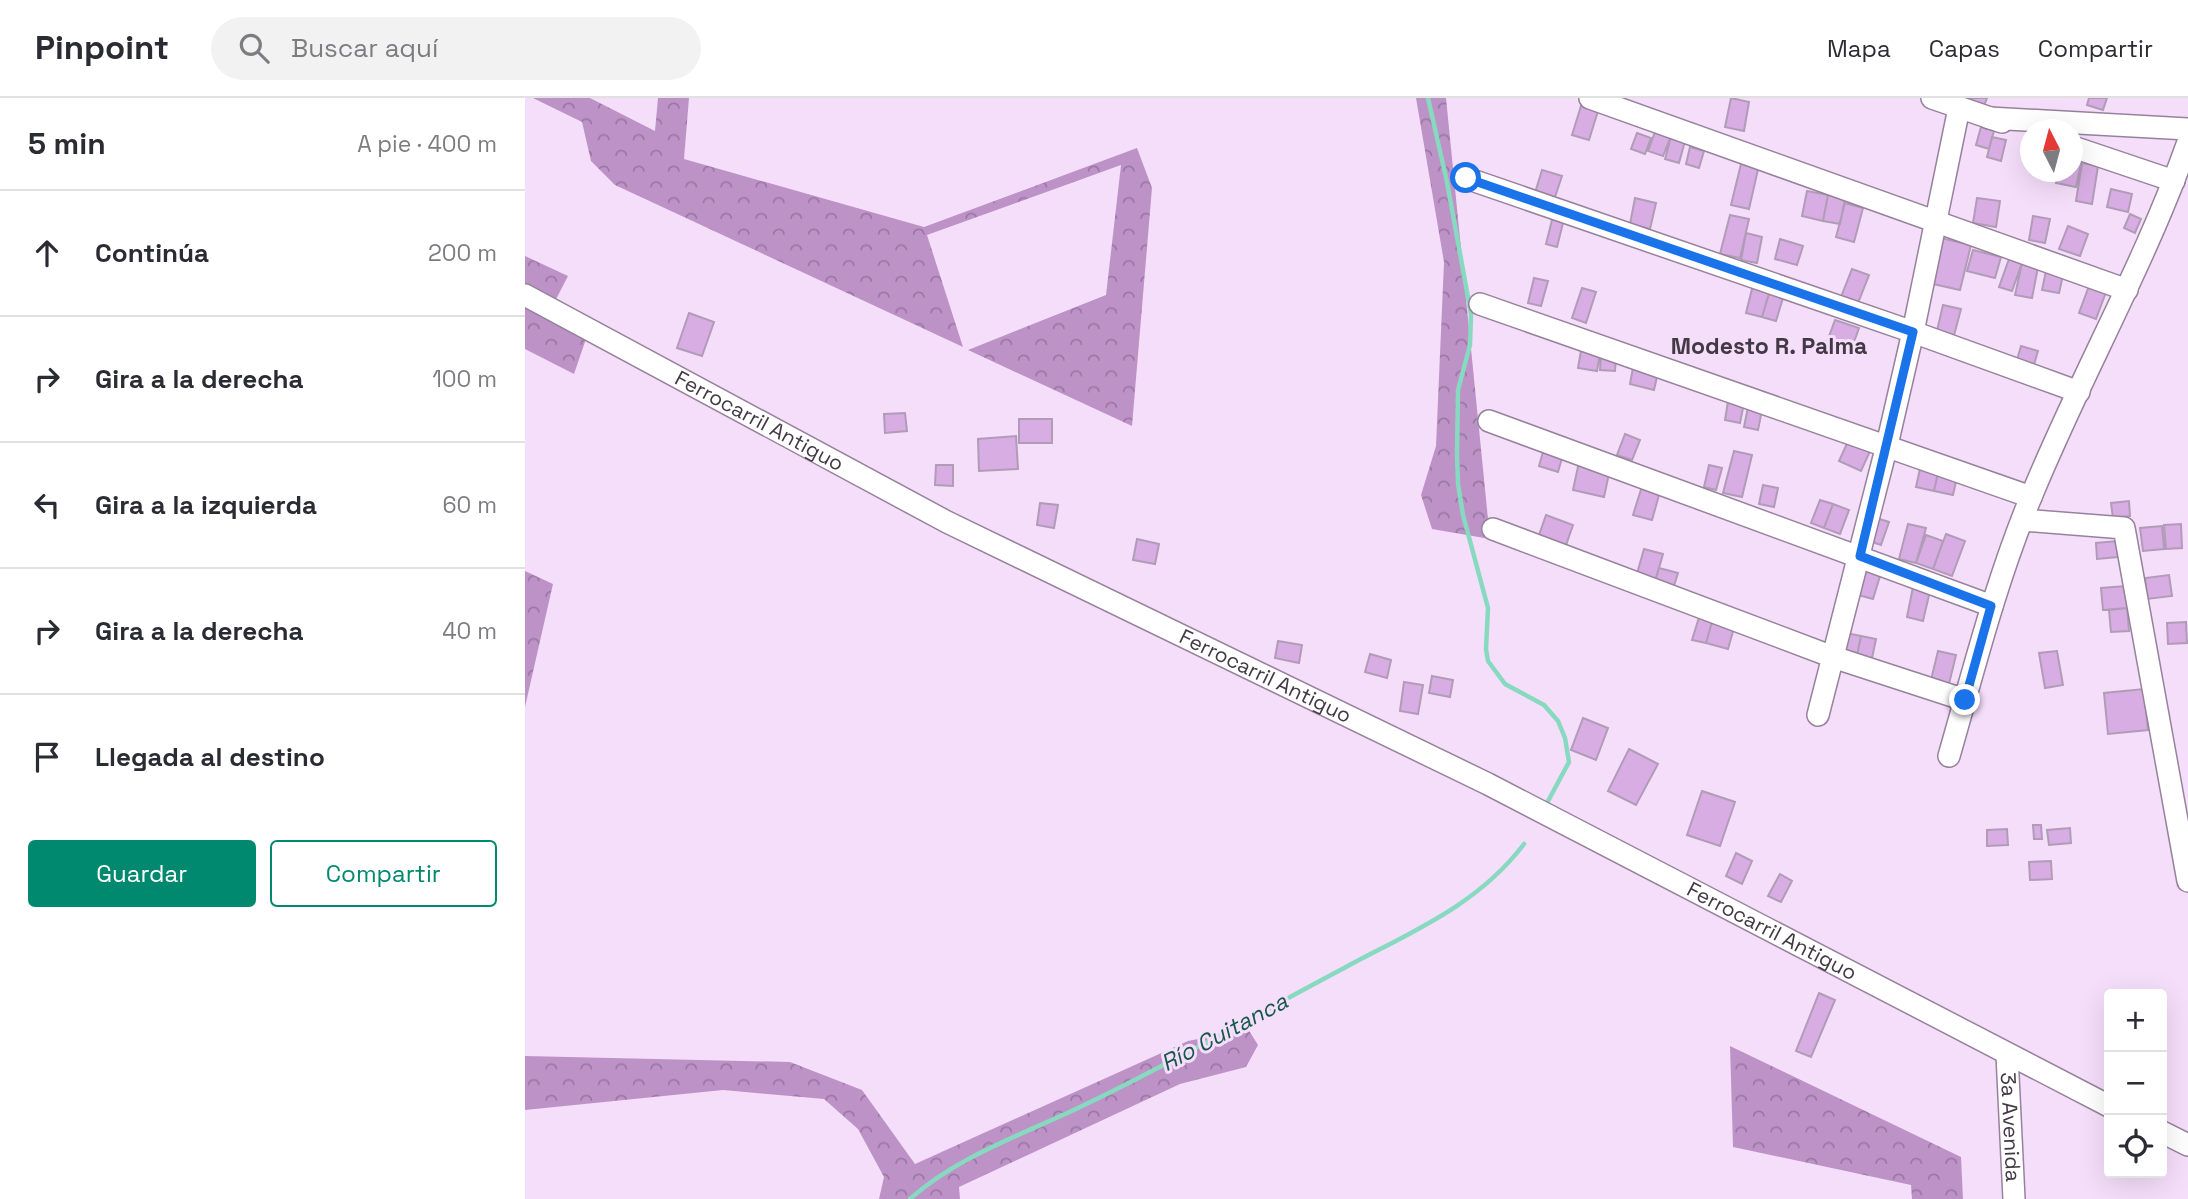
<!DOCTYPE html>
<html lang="es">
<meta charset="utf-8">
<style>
:root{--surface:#fff;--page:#f2f2f3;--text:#2b2b33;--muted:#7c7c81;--line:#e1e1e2;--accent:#00896e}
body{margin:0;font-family:"Space Grotesk",sans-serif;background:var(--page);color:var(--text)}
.controls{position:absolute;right:21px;bottom:21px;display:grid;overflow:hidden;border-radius:7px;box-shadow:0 7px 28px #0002}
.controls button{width:63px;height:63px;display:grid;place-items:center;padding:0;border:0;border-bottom:2px solid var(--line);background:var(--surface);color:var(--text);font:35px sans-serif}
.compass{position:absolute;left:1495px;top:21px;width:63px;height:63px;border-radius:50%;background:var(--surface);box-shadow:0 7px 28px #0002;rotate:354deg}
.stop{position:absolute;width:21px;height:21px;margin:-16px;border:5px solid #1a73e8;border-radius:50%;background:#fff}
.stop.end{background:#1a73e8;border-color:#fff;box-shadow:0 2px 7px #0008}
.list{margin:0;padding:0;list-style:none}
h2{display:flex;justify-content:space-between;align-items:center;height:91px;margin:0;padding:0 28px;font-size:30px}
h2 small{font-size:23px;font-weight:400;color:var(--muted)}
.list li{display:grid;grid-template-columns:46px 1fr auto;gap:21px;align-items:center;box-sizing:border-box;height:126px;padding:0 28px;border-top:2px solid var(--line)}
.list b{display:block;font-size:26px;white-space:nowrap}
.list em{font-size:23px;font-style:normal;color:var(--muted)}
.actions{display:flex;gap:14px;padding:21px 28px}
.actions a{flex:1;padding:16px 0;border:2px solid var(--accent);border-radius:7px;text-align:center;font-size:24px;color:var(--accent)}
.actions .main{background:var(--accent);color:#fff}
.icon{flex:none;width:38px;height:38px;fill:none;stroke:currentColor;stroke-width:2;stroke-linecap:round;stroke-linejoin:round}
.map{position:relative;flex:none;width:1663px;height:1101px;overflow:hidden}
header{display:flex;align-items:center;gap:42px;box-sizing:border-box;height:98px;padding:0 35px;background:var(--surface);border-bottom:2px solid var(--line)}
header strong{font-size:33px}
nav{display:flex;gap:38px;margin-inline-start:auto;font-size:24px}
.search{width:490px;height:63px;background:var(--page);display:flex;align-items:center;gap:18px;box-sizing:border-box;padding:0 24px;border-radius:38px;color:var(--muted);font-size:26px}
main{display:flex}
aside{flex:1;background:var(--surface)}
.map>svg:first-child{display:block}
.forest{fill:url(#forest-crowns)}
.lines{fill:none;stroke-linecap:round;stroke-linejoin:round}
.stream{stroke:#87d9c0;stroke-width:4.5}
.building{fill:#d8ade3;stroke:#b19cb7;stroke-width:2}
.minor-casing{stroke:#97829c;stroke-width:24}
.minor{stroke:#fff;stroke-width:21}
.route{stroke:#1a73e8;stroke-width:9}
.labels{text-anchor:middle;stroke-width:6;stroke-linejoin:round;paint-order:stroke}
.street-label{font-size:21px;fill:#423945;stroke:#f5defa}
.neighbourhood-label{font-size:23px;font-weight:bold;fill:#423945;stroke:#f5defa}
.water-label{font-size:23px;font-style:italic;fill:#135747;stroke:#f5defa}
</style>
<header>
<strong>Pinpoint</strong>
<div class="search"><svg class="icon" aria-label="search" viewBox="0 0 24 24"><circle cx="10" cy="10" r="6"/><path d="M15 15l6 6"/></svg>Buscar aquí</div>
<nav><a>Mapa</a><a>Capas</a><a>Compartir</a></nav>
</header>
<main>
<aside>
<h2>5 min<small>A pie · 400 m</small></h2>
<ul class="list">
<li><svg class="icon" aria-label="ahead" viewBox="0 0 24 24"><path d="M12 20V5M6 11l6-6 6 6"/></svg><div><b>Continúa</b></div><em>200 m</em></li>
<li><svg class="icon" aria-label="right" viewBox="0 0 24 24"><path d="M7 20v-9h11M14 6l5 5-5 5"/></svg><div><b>Gira a la derecha</b></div><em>100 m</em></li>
<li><svg class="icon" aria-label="left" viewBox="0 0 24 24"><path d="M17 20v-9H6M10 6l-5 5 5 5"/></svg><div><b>Gira a la izquierda</b></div><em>60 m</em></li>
<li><svg class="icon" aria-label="right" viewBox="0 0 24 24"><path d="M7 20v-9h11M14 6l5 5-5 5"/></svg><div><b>Gira a la derecha</b></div><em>40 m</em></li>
<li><svg class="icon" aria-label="arrive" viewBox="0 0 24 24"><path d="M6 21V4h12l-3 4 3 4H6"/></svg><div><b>Llegada al destino</b></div></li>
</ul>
<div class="actions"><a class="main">Guardar</a><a>Compartir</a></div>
</aside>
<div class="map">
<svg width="1663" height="1101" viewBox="0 0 1663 1101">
<defs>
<pattern id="forest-crowns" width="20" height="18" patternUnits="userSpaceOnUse" patternTransform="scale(1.75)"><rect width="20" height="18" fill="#bd92c7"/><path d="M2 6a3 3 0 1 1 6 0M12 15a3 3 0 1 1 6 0" fill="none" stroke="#9b78a3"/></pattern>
</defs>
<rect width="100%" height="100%" fill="#f5defa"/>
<path class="forest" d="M8,0H65L130,33L133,0H164L159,61L399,129L612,50L627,90L607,328L443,252L581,197L596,67L402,137L438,249L90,87L66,63L57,24Z
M891,0H921L965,441L907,431L896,397L911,348L919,164Z
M0,158L43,178L26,211L64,232L49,276L0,251Z
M0,473L28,486L0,609Z
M723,931L733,947L721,969L655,986L434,1089L435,1101H354L359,1079L333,1031L299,1001L198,992L0,1012V958L265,964L337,992L390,1066L663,943Z
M1205,948L1436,1059L1438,1101H1387L1386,1087L1208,1049Z"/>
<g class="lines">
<path class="stream" d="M903,0L922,84L946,216L945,247L933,292L932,357L933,386L938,417L963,510L961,551L963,563L980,586L1019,607L1033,623L1040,640L1044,664L1022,705
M385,1101C432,1059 496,1037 553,1010C644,967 732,916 821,869C886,834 953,807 999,746"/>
</g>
<path class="building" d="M1206,0L1224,4L1219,33L1200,29Z
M1437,0H1462L1459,8Z
M1564,0H1582L1578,12L1562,7Z
M1056,8L1073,13L1064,42L1047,37Z
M1456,29L1469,33L1464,51L1451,47Z
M1130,34L1145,40L1138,58L1123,53Z
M1112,35L1126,40L1120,56L1106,51Z
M1146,39L1160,43L1154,65L1140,61Z
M1467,39L1481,42L1476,63L1462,59Z
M1165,49L1179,53L1174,70L1161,66Z
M1548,54L1558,57L1551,89L1531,85L1534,74H1548Z
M1217,62L1234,67L1224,111L1206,107Z
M1557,65L1573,68L1567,106L1551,103Z
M1017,72L1037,78L1029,102L1010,95Z
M1586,91L1607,96L1603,114L1582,109Z
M1282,93L1303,97L1298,123L1277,118Z
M1303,97L1320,101L1315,126L1298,123Z
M1110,100L1131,105L1125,131L1105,126Z
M1452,100L1475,103L1471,129L1448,125Z
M1320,105L1338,110L1329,144L1311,139Z
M1605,116L1616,121L1610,135L1599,130Z
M1205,117L1224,121L1215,160L1195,156Z
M1028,118L1039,121L1032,149L1021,146Z
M1508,118L1525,121L1520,145L1504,142Z
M1543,128L1563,136L1555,158L1534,151Z
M1221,135L1237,139L1232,165L1216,162Z
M1411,139L1446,147L1435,192L1399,184Z
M1255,141L1278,148L1272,167L1250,161Z
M1448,152L1476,159L1470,180L1442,173Z
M1484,161L1497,165L1487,193L1474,189Z
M1497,165L1513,169L1507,200L1490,197Z
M1327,171L1344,177L1333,205L1316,199Z
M1521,173L1538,177L1534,195L1517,192Z
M1009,180L1023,183L1016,208L1003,205Z
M1228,187L1245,192L1237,219L1221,215Z
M1564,188L1581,194L1571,221L1554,215Z
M1057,190L1071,194L1061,225L1047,220Z
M1244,196L1258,200L1251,223L1237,219Z
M1418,207L1436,211L1428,241L1411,237Z
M164,215L189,224L177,258L152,250Z
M1310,222L1334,230L1326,252L1302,244Z
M1057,247L1076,250L1072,273L1053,270Z
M1496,248L1513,253L1508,270L1491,265Z
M1076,256L1091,258L1090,273L1075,272Z
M1109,264L1134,270L1129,292L1105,286Z
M1204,297L1220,300L1215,325L1200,322Z
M1224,304L1238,307L1233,332L1219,329Z
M380,315L382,333L360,335L359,316Z
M494,321H527V345H494Z
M1100,336L1115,342L1107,362L1092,357Z
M491,338L493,371L454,373L453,341Z
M1324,341L1346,351L1336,373L1314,363Z
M1020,347L1039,353L1033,374L1014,368Z
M1209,353L1227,357L1217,399L1198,395Z
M1054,364L1085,371L1079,399L1048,392Z
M1396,366L1414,370L1409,393L1391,389Z
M411,367H428V388L410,387Z
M1184,367L1197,370L1191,392L1179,389Z
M1413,375L1432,379L1428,397L1409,393Z
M1118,385L1136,390L1127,422L1108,417Z
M1238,387L1253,390L1249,409L1234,406Z
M1295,402L1308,406L1299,430L1286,425Z
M1604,403L1605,418L1588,420L1586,405Z
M515,405L533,407L529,430L512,427Z
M1308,406L1324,412L1315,436L1299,430Z
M1021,417L1048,427L1040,450L1013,440Z
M1348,419L1364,424L1356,447L1341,442Z
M1383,426L1401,430L1391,465L1374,461Z
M1656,426L1657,450L1641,451L1639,427Z
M1637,428L1639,451L1618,453L1615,430Z
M1421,436L1440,443L1427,478L1408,471Z
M1401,437L1418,443L1408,471L1391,465Z
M612,441L634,446L630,466L608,462Z
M1592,443L1593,459L1572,461L1571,445Z
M1119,451L1138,456L1130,484L1111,479Z
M1334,469L1356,475L1348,501L1326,495Z
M1134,470L1153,475L1147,494L1128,489Z
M1644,477L1647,498L1622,501L1620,480Z
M1601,488L1602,510L1578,512L1576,490Z
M1388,489L1405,493L1398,523L1382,519Z
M1602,510L1604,533L1586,534L1584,512Z
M1176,513L1189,517L1181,545L1167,542Z
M1189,517L1211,523L1203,551L1181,545Z
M1661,524L1662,545L1643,546L1642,525Z
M1321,535L1336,538L1331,562L1316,559Z
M1336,538L1351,541L1346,565L1331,562Z
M753,543L777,547L774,565L750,560Z
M1413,553L1431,557L1423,590L1405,586Z
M1532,553L1538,587L1520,590L1514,555Z
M845,556L866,562L862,580L840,574Z
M907,578L928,582L925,599L904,595Z
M879,584L898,587L893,616L875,613Z
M1619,591L1623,632L1583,636L1579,595Z
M1058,620L1083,630L1071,662L1046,652Z
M1104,651L1133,666L1111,707L1083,693Z
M1177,693L1210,704L1195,748L1162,737Z
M1508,727H1516L1517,741H1509Z
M1545,730L1546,745L1524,747L1522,732Z
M1482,731L1483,747L1462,748V732Z
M1211,755L1227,763L1217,786L1201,778Z
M1526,763L1527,781L1505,782L1504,764Z
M1255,776L1267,783L1256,804L1243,798Z
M1294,895L1310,902L1286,959L1271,953Z"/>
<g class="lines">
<defs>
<g id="minor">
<path d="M1065,0L1602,192"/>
<path d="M1407,0L1477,24"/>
<path d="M1464,20L1663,31"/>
<path d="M1548,49L1649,83"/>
<path d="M941,80L1388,234L1554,294"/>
<path id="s1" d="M0,197L422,424L963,686L1584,1008"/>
<path d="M955,206L1506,399"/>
<path d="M964,323L1467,508"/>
<path d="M1497,422L1599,430L1663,783"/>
<path d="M968,431L1308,559L1440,602"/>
<path d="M1293,617L1362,347L1388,234L1434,10"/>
<path d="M1424,658C1449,571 1471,483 1506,399C1555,279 1620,166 1663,44"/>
<path id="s2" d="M1482,957L1489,1101"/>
<path d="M1637,1034L1663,1047"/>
</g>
</defs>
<use href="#minor" class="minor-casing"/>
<use href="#minor" class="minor"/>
</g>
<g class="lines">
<path class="route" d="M941,80L1388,234L1335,458L1466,508L1440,602"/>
</g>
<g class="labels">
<g class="street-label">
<text dy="7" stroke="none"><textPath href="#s1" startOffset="266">Ferrocarril Antiguo</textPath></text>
<text dy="7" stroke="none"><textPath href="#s1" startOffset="833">Ferrocarril Antiguo</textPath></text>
<text dy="7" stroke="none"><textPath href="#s1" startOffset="1400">Ferrocarril Antiguo</textPath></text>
<text dy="7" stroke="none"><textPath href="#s2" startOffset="72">3a Avenida</textPath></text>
</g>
<g class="neighbourhood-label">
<text x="1244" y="256">Modesto R. Palma</text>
</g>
<g class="water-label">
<text transform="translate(699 934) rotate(-28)" y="8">Río Cuitanca</text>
</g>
</g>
</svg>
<div class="controls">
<button>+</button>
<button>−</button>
<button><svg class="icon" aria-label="locate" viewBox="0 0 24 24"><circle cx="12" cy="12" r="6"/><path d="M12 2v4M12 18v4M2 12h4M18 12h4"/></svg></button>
</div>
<svg class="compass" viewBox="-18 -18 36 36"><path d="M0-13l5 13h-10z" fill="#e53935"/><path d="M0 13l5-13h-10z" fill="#7c7c81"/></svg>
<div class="stop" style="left:941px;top:80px"></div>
<div class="stop end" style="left:1440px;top:602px"></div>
</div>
</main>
